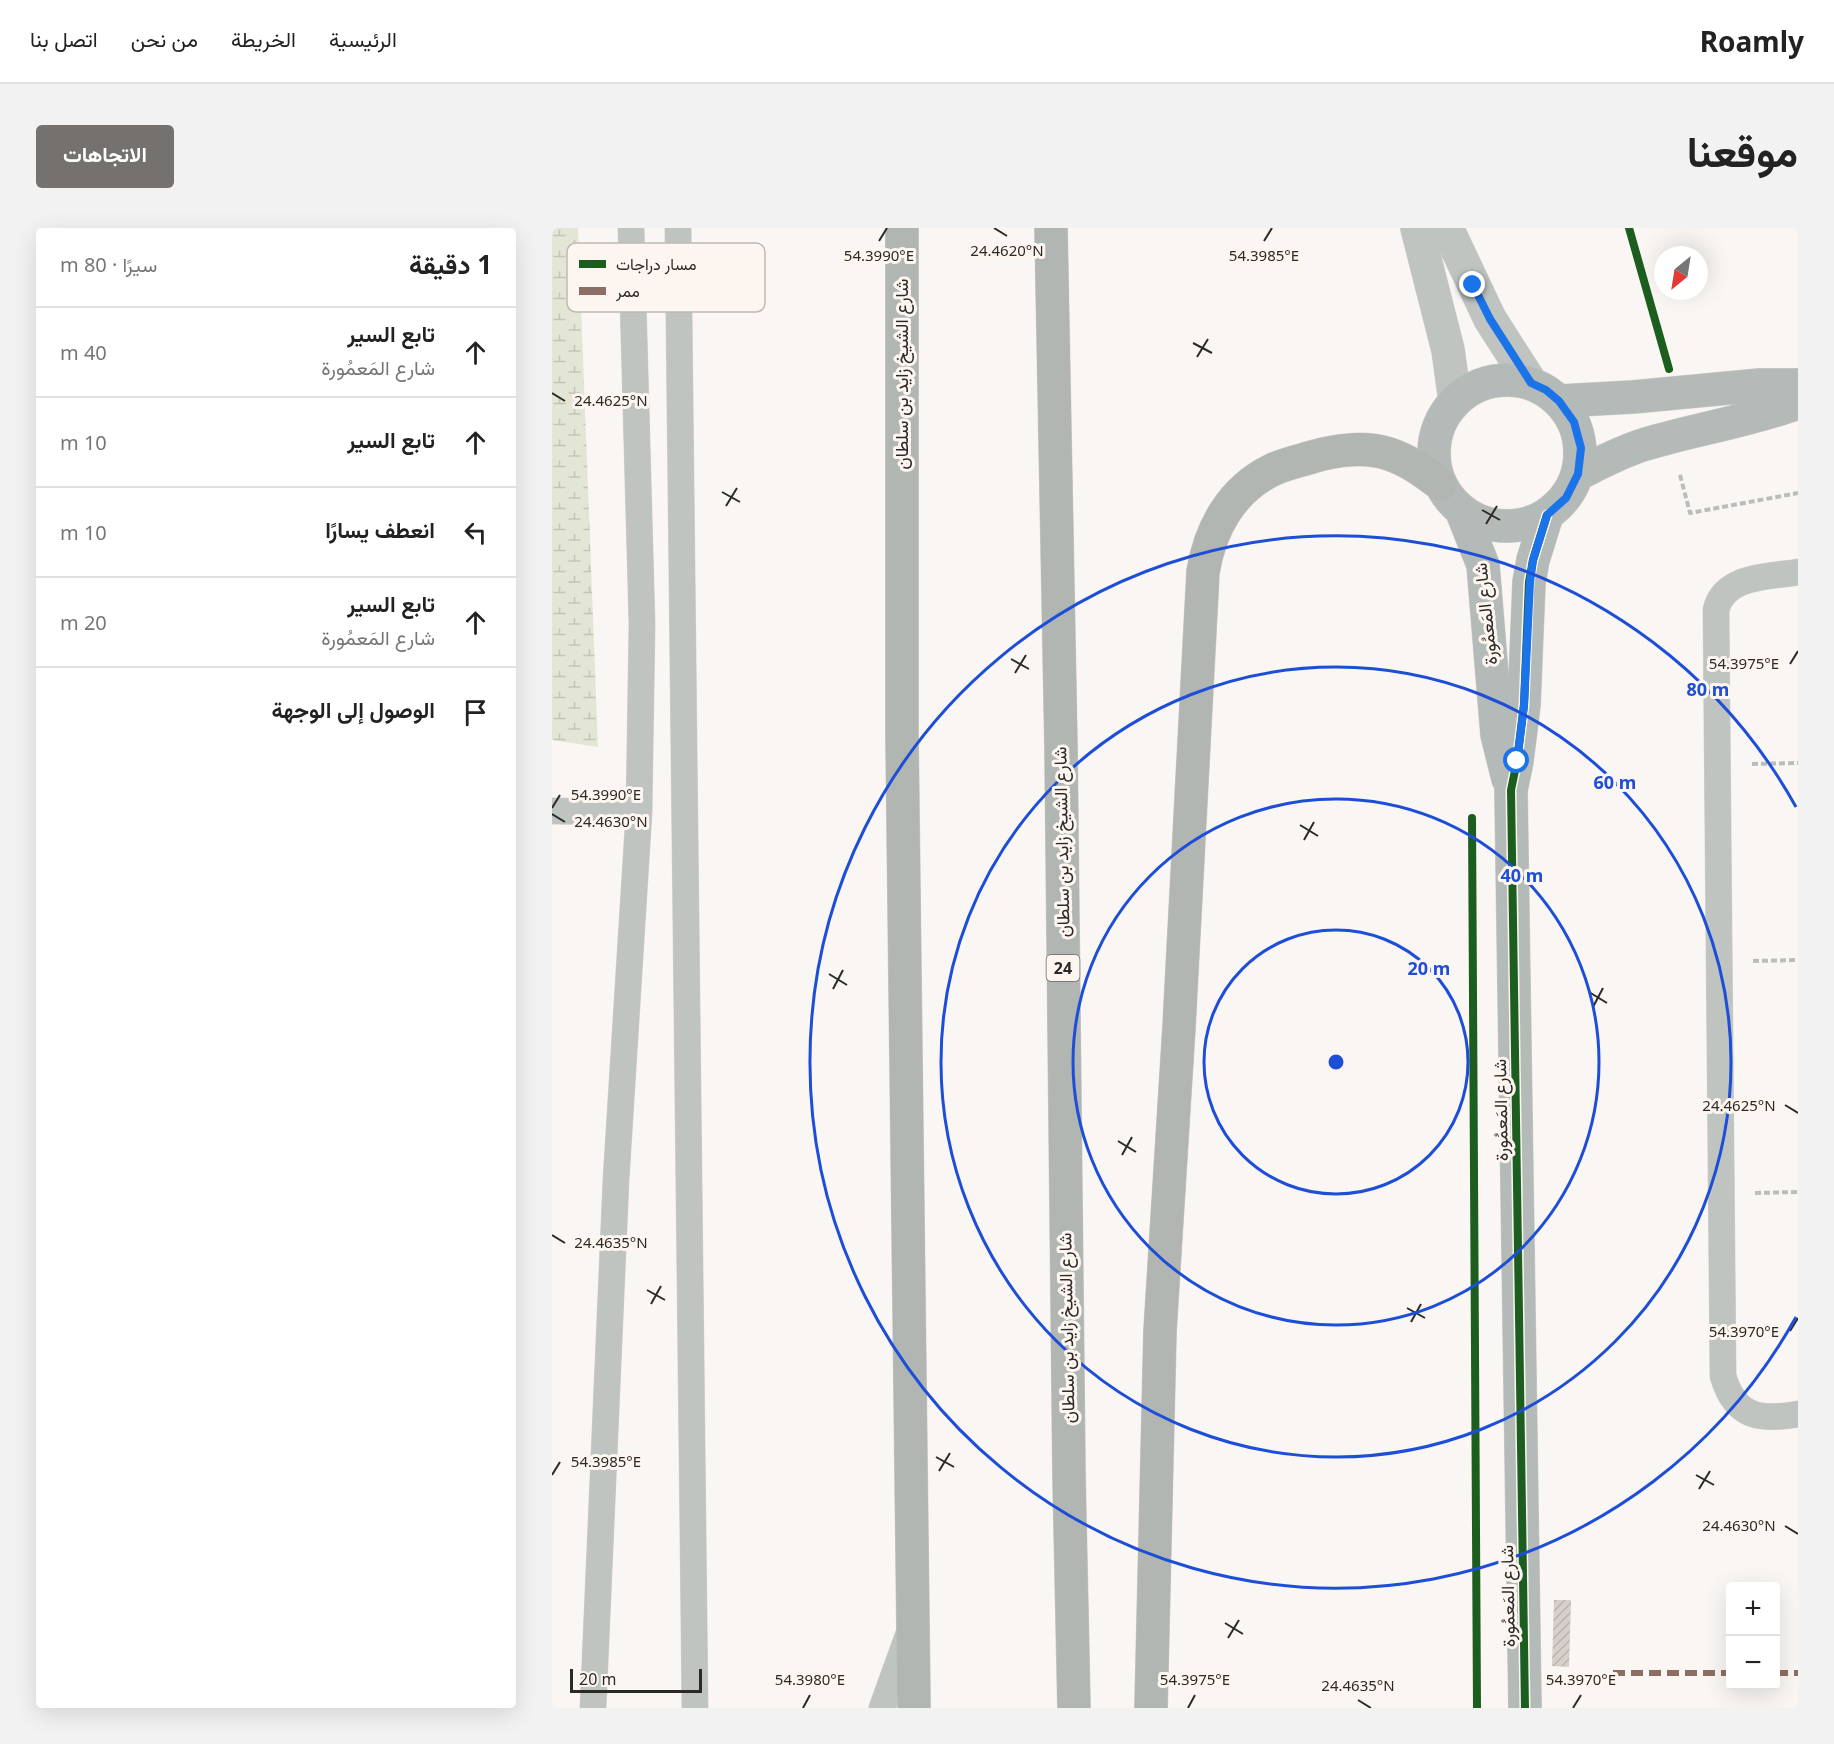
<!DOCTYPE html>
<html lang="ar">
<meta charset="utf-8">
<style>
:root{--surface:#fff;--page:#f2f2f2;--text:#222;--muted:#767676;--line:#e0e0e0;--accent:#74716e}
body{margin:0;font-family:"Noto Sans",Vazirmatn,sans-serif;background:var(--page);color:var(--text);direction:rtl}
.controls{position:absolute;right:18px;bottom:18px;display:grid;overflow:hidden;border-radius:6px;box-shadow:0 6px 24px #0002}
.controls button{width:54px;height:54px;display:grid;place-items:center;padding:0;border:0;border-bottom:2px solid var(--line);background:var(--surface);color:var(--text);font:30px sans-serif}
.compass{position:absolute;left:1102px;top:18px;width:54px;height:54px;border-radius:50%;background:var(--surface);box-shadow:0 6px 24px #0002;rotate:210deg}
.scale{position:absolute;left:18px;bottom:15px;width:132px;box-sizing:border-box;padding-left:6px;border:3px solid #2c2a27;border-top:0;font-size:16px;line-height:21px;white-space:nowrap;color:#2c2a27;-webkit-text-stroke:4px #fdf6f0;paint-order:stroke}
.stop{position:absolute;width:18px;height:18px;margin:-14px;border:4px solid #1a73e8;border-radius:50%;background:#fff}
.stop.end{background:#1a73e8;border-color:#fff;box-shadow:0 2px 6px #0008}
.list{margin:0;padding:0;list-style:none}
h2{display:flex;justify-content:space-between;align-items:center;height:78px;margin:0;padding:0 24px;font-size:26px}
h2 small{font-size:20px;font-weight:400;color:var(--muted)}
.list li{display:grid;grid-template-columns:39px 1fr auto;gap:18px;align-items:center;box-sizing:border-box;height:90px;padding:0 24px;border-top:2px solid var(--line)}
.list b{display:block;font-size:22px;white-space:nowrap}
.list p{margin:0;font-size:20px;white-space:nowrap;color:var(--muted)}
.list em{font-size:20px;font-style:normal;color:var(--muted)}
.icon{flex:none;width:33px;height:33px;fill:none;stroke:currentColor;stroke-width:2;stroke-linecap:round;stroke-linejoin:round}
.map{position:relative;flex:none;width:1246px;height:1480px;overflow:hidden;direction:ltr;border-radius:6px}
header{display:flex;align-items:center;gap:36px;box-sizing:border-box;height:84px;padding:0 30px;background:var(--surface);border-bottom:2px solid var(--line)}
header strong{font-size:28px}
nav{display:flex;gap:33px;margin-inline-start:auto;font-size:21px}
.intro{display:flex;align-items:center;justify-content:space-between;box-sizing:border-box;height:144px;padding:0 36px}
h1{margin:0;font-size:42px}
.button{padding:15px 27px;border-radius:6px;background:var(--accent);color:#fff;font-size:21px;font-weight:700}
main{display:flex;gap:36px;padding:0 36px}
aside{flex:1;background:var(--surface);border-radius:6px;box-shadow:0 6px 24px #0002}
.map>svg:first-child{display:block}
.wetland{fill:url(#wetland-marsh)}
.building{fill:url(#building-hatch)}
.lines{fill:none;stroke-linecap:round;stroke-linejoin:round}
.lane-casing{stroke:#d4d1cf;stroke-width:27}
.street-casing{stroke:#d4d1cf;stroke-width:34}
.secondary-casing{stroke:#d4d1cf;stroke-width:34}
.highway-casing{stroke:#d4d1cf;stroke-width:34}
.path{stroke:#bcbdbb;stroke-width:4;stroke-dasharray:6 3;stroke-linecap:butt}
.lane{stroke:#bfc4c1;stroke-width:26}
.street{stroke:#bfc4c1;stroke-width:33}
.secondary{stroke:#b4bab7;stroke-width:33}
.highway{stroke:#b2b6b2;stroke-width:33}
.quiet{stroke:#8d6e63;stroke-width:6;stroke-dasharray:12 6;stroke-linecap:butt}
.cycleway-casing{stroke:#fdf6f0;stroke-width:11}
.cycleway{stroke:#1b5e20;stroke-width:8}
.route{stroke:#1a73e8;stroke-width:8}
.ticks{fill:none;stroke:#2c2a27;stroke-width:2}
.ring{fill:none;stroke:#1d4ed8;stroke-width:3}
.labels{text-anchor:middle;stroke-width:6;stroke-linejoin:round;paint-order:stroke}
.shield{fill:#fdf6f0;stroke:#6b6763;stroke-width:1.5}
.shield-label{font-size:16px;font-weight:bold;fill:#2c2a27}
.street-label{font-size:18px;fill:#2c2a27;stroke:#fdf6f0}
.key{fill:#fdf6f0;stroke:#beb9b4;stroke-width:1.5}
.key-label{font-size:16px;fill:#2c2a27}
.ticks-label{font-size:15px;text-anchor:middle;fill:#2c2a27;stroke:#fdf6f0;stroke-width:6;stroke-linejoin:round;paint-order:stroke}
.centre{fill:#1d4ed8;stroke:#fdf6f0;stroke-width:3}
.ring-label{font-size:18px;text-anchor:middle;font-weight:bold;fill:#1d4ed8;stroke:#fdf6f0;stroke-width:6;stroke-linejoin:round;paint-order:stroke}
</style>
<header>
<strong>Roamly</strong>
<nav><a>الرئيسية</a><a>الخريطة</a><a>من نحن</a><a>اتصل بنا</a></nav>
</header>
<div class="intro"><h1>موقعنا</h1><a class="button">الاتجاهات</a></div>
<main>
<div class="map">
<svg width="1246" height="1480" viewBox="0 0 1246 1480">
<defs>
<pattern id="wetland-marsh" width="20" height="14" patternUnits="userSpaceOnUse" patternTransform="scale(1.5)"><rect width="20" height="14" fill="#e3e6d4"/><path d="M1 5h8M5 5V1M11 12h8M15 12V8" fill="none" stroke="#c3c5b6"/></pattern>
<pattern id="building-hatch" width="6" height="6" patternUnits="userSpaceOnUse" patternTransform="scale(1.5)"><rect width="6" height="6" fill="#d7d0ca"/><path d="M-1 1l2-2M0 6l6-6M5 7l2-2" fill="none" stroke="#b9b3ae"/></pattern>
</defs>
<rect width="100%" height="100%" fill="#faf6f3"/>
<path class="wetland" d="M0,0H26L46,519L0,512Z"/>
<path class="building" d="M1002,1372H1019L1017,1439L1000,1438Z"/>
<g class="lines">
<defs>
<path id="lane" d="M126,0L143,1480
M1246,344C1217,349 1172,347 1164,382L1171,1148C1183,1189 1207,1193 1246,1186
M0,583L87,584
M41,1480L64,952L87,584L90,396L79,0
M330,1480L357,1405"/>
<path id="street" d="M865,0L896,122L903,173
M895,0L938,91L979,155"/>
<path id="secondary" d="M882 225a73 73 0 1 1 146 0a73 73 0 1 1-146 0Z
M1007,173L1081,169L1208,157H1246
M1026,246C1048,235 1070,223 1094,216C1144,201 1197,193 1246,175
M910,284L931,337L945,507L956,551
M973,1480L959,562L965,533L972,477L977,354L981,332L995,287"/>
<path id="highway" d="M350,0V508L362,1480
M499,0L509,520L517,1248L522,1480
M599,1480L608,1103L627,799L651,344C658,301 679,262 720,242C732,236 747,233 760,229C783,222 813,218 837,226C856,232 872,244 888,256"/>
</defs>
<use href="#lane" class="lane-casing"/>
<use href="#street" class="street-casing"/>
<use href="#secondary" class="secondary-casing"/>
<use href="#highway" class="highway-casing"/>
<path class="path" d="M1128,247L1138,285L1246,265
M1200,536L1246,535
M1201,733L1246,732
M1203,965L1246,964"/>
<use href="#lane" class="lane"/>
<use href="#street" class="street"/>
<use href="#secondary" class="secondary"/>
<use href="#highway" class="highway"/>
<path class="quiet" d="M1061,1445H1178
M1224,1445H1246"/>
<defs>
<path id="cycleway" d="M1077,0L1117,141
M920,590L925,1480
M973,1480L959,562L965,533L972,477L977,354L981,332L995,287"/>
</defs>
<use href="#cycleway" class="cycleway-casing"/>
<use href="#cycleway" class="cycleway"/>
</g>
<g class="lines">
<path class="route" d="M921,57L938,91L979,155L994,162L1007,173L1022,194L1029,220L1026,246L1014,270L995,287L981,332L978,354L972,477L965,533"/>
</g>
<path class="ticks" d="M442,0L455,8M327,13L335,0M712,13L720,0M641,115L660,125M645,129L656,111M0,165L13,173M170,264L188,274M174,278L185,260M930,282L948,292M934,296L945,278M459,431L477,441M1238,436L1246,423M463,445L474,427M0,580L8,567M0,586L13,594M748,597L766,608M752,612L762,594M277,746L295,757M281,761L291,742M1037,764L1055,775M1041,779L1051,760M1233,877L1246,885M566,913L584,924M570,927L580,909M0,1007L13,1015M95,1062L113,1072M99,1076L109,1058M855,1080L873,1090M859,1094L869,1076M1238,1103L1246,1090M384,1229L402,1239M387,1243L398,1225M0,1247L8,1234M1144,1247L1162,1257M1147,1261L1158,1243M1233,1298L1246,1306M673,1395L691,1406M676,1410L687,1392M806,1472L819,1480M251,1480L258,1467M636,1480L643,1467M1021,1480L1029,1467"/>
<g class="ring">
<circle cx="784" cy="834" r="132"/>
<circle cx="784" cy="834" r="263"/>
<circle cx="784" cy="834" r="395"/>
<path d="M1244 1089A526 526 0 1 1 1244 579"/>
</g>
<g class="labels">
<rect class="shield" x="494.5" y="727" width="33" height="26" rx="4.5"/>
<g class="shield-label">
<text x="511" y="746">24</text>
</g>
<g class="street-label">
<text transform="translate(350 146) rotate(-90)" y="6">شارع الشيخ زايد بن سلطان</text>
<text transform="translate(934 386) rotate(-96)" y="6">شارع المَعمُورة</text>
<text transform="translate(510 614) rotate(-91)" y="6">شارع الشيخ زايد بن سلطان</text>
<text transform="translate(949 882) rotate(-91)" y="6">شارع المَعمُورة</text>
<text transform="translate(515 1100) rotate(-91)" y="6">شارع الشيخ زايد بن سلطان</text>
<text transform="translate(956 1368) rotate(-91)" y="6">شارع المَعمُورة</text>
</g>
</g>
<rect x="15" y="15" width="198" height="69" rx="9" class="key"/>
<rect x="27" y="32" width="27" height="8" fill="#1b5e20"/>
<rect x="27" y="59" width="27" height="8" fill="#8d6e63"/>
<g class="key-label">
<text x="64" y="42">مسار دراجات</text>
<text x="64" y="69">ممر</text>
</g>
<g class="ticks-label">
<text x="455" y="28">24.4620°N</text>
<text x="327" y="33">54.3990°E</text>
<text x="712" y="33">54.3985°E</text>
<text x="59" y="178">24.4625°N</text>
<text x="1192" y="441">54.3975°E</text>
<text x="54" y="572">54.3990°E</text>
<text x="59" y="599">24.4630°N</text>
<text x="1187" y="883">24.4625°N</text>
<text x="59" y="1020">24.4635°N</text>
<text x="1192" y="1109">54.3970°E</text>
<text x="54" y="1239">54.3985°E</text>
<text x="1187" y="1303">24.4630°N</text>
<text x="258" y="1457">54.3980°E</text>
<text x="643" y="1457">54.3975°E</text>
<text x="1029" y="1457">54.3970°E</text>
<text x="806" y="1463">24.4635°N</text>
</g>
<circle cx="784" cy="834" r="9" class="centre"/>
<g class="ring-label">
<text x="1156" y="468">80 m</text>
<text x="1063" y="561">60 m</text>
<text x="970" y="654">40 m</text>
<text x="877" y="747">20 m</text>
</g>
</svg>
<div class="controls">
<button>+</button>
<button>−</button>
</div>
<svg class="compass" viewBox="-18 -18 36 36"><path d="M0-13l5 13h-10z" fill="#e53935"/><path d="M0 13l5-13h-10z" fill="#767676"/></svg>
<div class="scale">20 m</div>
<div class="stop" style="left:965px;top:533px"></div>
<div class="stop end" style="left:921px;top:57px"></div>
</div>
<aside>
<h2>1 دقيقة<small>سيرًا · 80 m</small></h2>
<ul class="list">
<li><svg class="icon" aria-label="ahead" viewBox="0 0 24 24"><path d="M12 20V5M6 11l6-6 6 6"/></svg><div><b>تابع السير</b><p>شارع المَعمُورة</p></div><em>40 m</em></li>
<li><svg class="icon" aria-label="ahead" viewBox="0 0 24 24"><path d="M12 20V5M6 11l6-6 6 6"/></svg><div><b>تابع السير</b></div><em>10 m</em></li>
<li><svg class="icon" aria-label="left" viewBox="0 0 24 24"><path d="M17 20v-9H6M10 6l-5 5 5 5"/></svg><div><b>انعطف يسارًا</b></div><em>10 m</em></li>
<li><svg class="icon" aria-label="ahead" viewBox="0 0 24 24"><path d="M12 20V5M6 11l6-6 6 6"/></svg><div><b>تابع السير</b><p>شارع المَعمُورة</p></div><em>20 m</em></li>
<li><svg class="icon" aria-label="arrive" viewBox="0 0 24 24"><path d="M6 21V4h12l-3 4 3 4H6"/></svg><div><b>الوصول إلى الوجهة</b></div></li>
</ul>
</aside>
</main>
